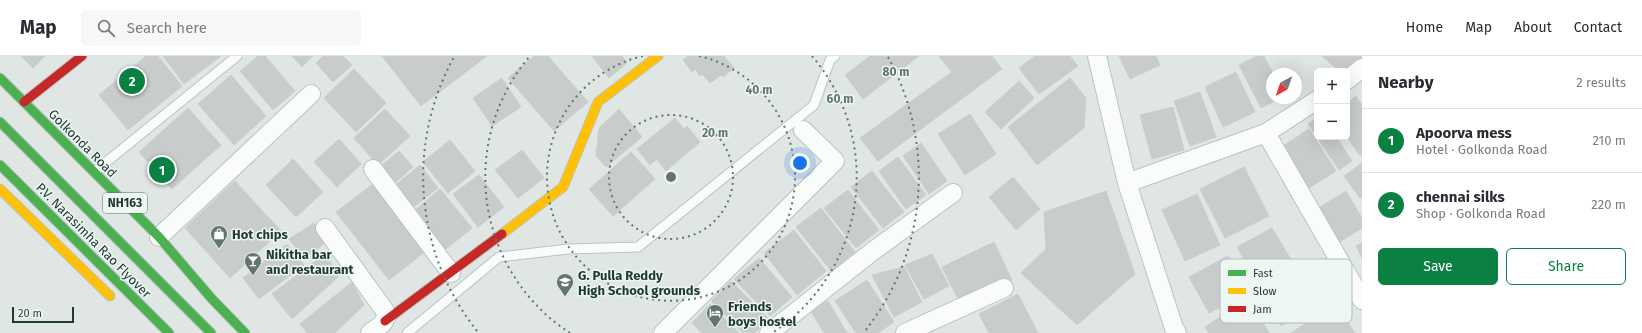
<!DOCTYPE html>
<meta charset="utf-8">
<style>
:root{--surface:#fff;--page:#f7f7f7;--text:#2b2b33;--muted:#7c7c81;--line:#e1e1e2;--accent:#0b8043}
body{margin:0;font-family:"Fira Sans",sans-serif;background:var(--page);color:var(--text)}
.controls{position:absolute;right:12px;top:12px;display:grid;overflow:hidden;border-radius:6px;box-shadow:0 4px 16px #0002}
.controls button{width:36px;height:36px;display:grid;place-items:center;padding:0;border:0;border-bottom:1px solid var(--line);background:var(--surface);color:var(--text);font:20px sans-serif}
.compass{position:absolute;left:1266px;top:12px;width:36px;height:36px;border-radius:50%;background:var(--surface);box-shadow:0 4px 16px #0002;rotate:220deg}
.scale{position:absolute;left:12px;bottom:10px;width:62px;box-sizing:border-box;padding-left:4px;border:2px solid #1f3834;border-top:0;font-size:11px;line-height:14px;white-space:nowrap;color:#1f3834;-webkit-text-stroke:3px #edf6f3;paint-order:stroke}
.you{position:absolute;left:800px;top:107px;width:14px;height:14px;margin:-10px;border:3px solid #fff;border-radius:50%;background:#1a73e8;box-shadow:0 0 0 6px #1a73e833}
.badge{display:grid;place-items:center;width:26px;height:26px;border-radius:50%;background:var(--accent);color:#fff;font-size:13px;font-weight:700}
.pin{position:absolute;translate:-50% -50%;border:2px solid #fff;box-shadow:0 1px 4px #0006}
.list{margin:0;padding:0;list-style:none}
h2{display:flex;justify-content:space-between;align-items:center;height:52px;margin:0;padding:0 16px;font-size:17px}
h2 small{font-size:13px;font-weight:400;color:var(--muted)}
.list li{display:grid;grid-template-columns:26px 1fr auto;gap:12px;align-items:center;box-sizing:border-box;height:64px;padding:0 16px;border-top:1px solid var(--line)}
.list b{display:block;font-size:15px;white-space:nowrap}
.list p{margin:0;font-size:13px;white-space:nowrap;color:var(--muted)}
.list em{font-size:13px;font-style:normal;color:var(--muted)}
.actions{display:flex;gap:8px;padding:12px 16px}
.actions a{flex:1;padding:9px 0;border:1px solid var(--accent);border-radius:6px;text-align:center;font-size:14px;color:var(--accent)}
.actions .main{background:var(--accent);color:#fff}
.icon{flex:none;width:22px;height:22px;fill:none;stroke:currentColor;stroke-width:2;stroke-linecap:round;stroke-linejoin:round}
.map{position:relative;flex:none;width:1362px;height:277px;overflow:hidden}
header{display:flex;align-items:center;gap:24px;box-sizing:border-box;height:56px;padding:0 20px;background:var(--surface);border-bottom:1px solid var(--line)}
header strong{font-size:19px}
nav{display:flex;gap:22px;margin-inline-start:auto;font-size:14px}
.search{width:280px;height:36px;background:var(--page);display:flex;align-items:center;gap:10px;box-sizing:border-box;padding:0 14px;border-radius:6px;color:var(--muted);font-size:15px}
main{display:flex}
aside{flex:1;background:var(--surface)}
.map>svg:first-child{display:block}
.building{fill:#c8cdcb;stroke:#c9cfcd}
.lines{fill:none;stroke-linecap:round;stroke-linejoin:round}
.lane-casing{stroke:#bdc3c1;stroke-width:11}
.street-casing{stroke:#bdc3c1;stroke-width:20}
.fast-casing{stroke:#bdc4c2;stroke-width:11}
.slow-casing{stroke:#bdc4c2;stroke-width:11}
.jam-casing{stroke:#bdc4c2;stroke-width:11}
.lane{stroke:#fafbfb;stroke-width:9}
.street{stroke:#fafbfb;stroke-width:18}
.fast{stroke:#4caf50;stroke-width:9}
.slow{stroke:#ffc107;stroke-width:9}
.jam{stroke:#c62828;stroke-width:9}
.ring{fill:none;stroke:#637572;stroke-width:2;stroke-dasharray:2 4}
.labels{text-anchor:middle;stroke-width:3;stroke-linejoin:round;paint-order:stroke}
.shield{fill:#edf6f3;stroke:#5d716d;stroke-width:1}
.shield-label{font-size:12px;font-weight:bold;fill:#1f3834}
.street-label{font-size:13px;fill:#1f3834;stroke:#edf6f3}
.poi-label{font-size:13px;font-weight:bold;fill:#1f3834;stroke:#edf6f3;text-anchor:start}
.key{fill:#edf6f3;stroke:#afbdba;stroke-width:1}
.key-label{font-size:11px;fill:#1f3834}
.centre{fill:#637572;stroke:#edf6f3;stroke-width:2}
.ring-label{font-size:12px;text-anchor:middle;font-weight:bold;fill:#637572;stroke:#edf6f3;stroke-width:3;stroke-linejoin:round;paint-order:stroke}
</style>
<header>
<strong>Map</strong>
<div class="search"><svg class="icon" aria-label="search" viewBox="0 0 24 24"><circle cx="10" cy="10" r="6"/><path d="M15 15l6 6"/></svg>Search here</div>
<nav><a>Home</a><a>Map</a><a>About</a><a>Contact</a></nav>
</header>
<main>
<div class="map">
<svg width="1362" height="277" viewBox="0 0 1362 277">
<rect width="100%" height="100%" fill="#e0e6e4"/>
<path class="building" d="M21,0H45L33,12Z
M146,0H158L182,30L128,74L99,39Z
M163,0H221L184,28Z
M258,0H265L295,35L273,54L240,15Z
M292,0H313L302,11Z
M323,0H343L352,9L333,26L316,7Z
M382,0H487L421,50Z
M534,0H548L588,46L554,75L508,22Z
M592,0H622L627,7L609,22Z
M688,0H724L734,12L723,21L721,19L710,27L702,18L700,20L695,13L692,16L683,4Z
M870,0H919L863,43L845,19Z
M939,0H992L1002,13L878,105L860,82L952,16Z
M1035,0H1070L1078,10L1039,38L1019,12Z
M1119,0H1156L1160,9L1130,23Z
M1257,0H1264L1273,18H1272V42H1280L1261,52L1239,9Z
M1322,0H1362V2L1347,19V15H1339Z
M354,13L386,47L356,76L324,42Z
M1236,16L1255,56L1223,71L1205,31Z
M231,19L266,60L234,89L198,48Z
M502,22L521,51L492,70L473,42Z
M1070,22L1086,42L1084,72L1037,109L1008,71Z
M1019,25L1034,42L1001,73L985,56Z
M1200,36L1216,81L1190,90L1174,45Z
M1356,40L1362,49V99L1360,100L1347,81V47Z
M1173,51L1184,94L1152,103L1140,59Z
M188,52L221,89L172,133L139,96Z
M385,53L410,80L378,109L354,82Z
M619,53L642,81L606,111L596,100L599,72Z
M970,58L996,98L965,119L938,78Z
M675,62L684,73L687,70L700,86L666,115L657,103L650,109L637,93Z
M1317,62V81H1336L1352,105L1339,114L1308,68Z
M1309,73L1336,115L1309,132L1283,90Z
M339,83L361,108L337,131L314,106Z
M450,84L475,115L448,137L423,106Z
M921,87L947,125L929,138L903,100Z
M522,94L544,122L518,142L495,114Z
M399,95L413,111L390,131L376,114Z
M631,96L655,123L613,160L589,133Z
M898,101L926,139L906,153L879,115Z
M293,103L323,136L296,161L266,129Z
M1362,107V141L1360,142L1344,120Z
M420,109L438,132L410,154L393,131Z
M1244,111L1269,160L1225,182L1200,133Z
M872,115L904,156L883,172L851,131Z
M479,119L504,151L478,171L453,138Z
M1013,121L1040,153L1016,174L989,141Z
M235,125L281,175L230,222L185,172Z
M377,125L430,192L389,224L336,156Z
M440,133L472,172L445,194L413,156Z
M848,134L879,174L856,192L824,152Z
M1106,135L1135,218L1077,269L1021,217L1046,193L1044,156Z
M1346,135L1362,162V172L1338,187L1317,153Z
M1197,138L1220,189L1185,205L1162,154Z
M821,152L855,196L831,215L796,171Z
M314,167L326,186L305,203L289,183Z
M1272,172L1293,207L1258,227L1237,191Z
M794,174L826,215L797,239L764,197Z
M994,186L1012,224L961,249L942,211Z
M1362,187V202L1356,190Z
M287,188L304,209L259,243L243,222Z
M326,197L338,221L292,263L272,238Z
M932,198L949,230L924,243L905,209Z
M1228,200L1248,236L1209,257L1189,221Z
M759,202L792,241L770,260L734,223Z
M904,211L922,246L894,261L872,219Z
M1306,211L1326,242L1281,270L1261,240Z
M867,224L894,266L878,277H856L835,245Z
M731,225L769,263L755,277H743L711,245Z
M352,226L364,249L335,277H307L300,268Z
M1018,238L1038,277H989L979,258Z
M1247,243L1269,276L1266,277H1209L1205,271Z
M828,245L847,277H824L811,255Z
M710,248L739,277H702L692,267Z
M1335,248L1355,277H1291Z"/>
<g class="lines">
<defs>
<path id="lane" d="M94,116L237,0
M407,277L499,201L568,193L638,191L814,49L830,4L835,0"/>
<path id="street" d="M1097,0L1127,127L1174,272L1177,277
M1347,24L1362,12
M1266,77L1362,244
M373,113L451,217
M1127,127L1266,77L1317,44
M325,172L385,255C389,266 378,271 370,277
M159,181L311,38
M663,277L835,105L803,74
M769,277L873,195L953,137
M905,277L1004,232"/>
<path id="fast" d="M0,22L159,181L212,243L245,277
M0,66L211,277
M0,109L169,277"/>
<path id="slow" d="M0,133L110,240
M502,178L563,131L598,46L658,0"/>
<path id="jam" d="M24,46L82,0
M385,265L502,178"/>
</defs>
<use href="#lane" class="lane-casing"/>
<use href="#street" class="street-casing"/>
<use href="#fast" class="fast-casing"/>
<use href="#slow" class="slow-casing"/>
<use href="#jam" class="jam-casing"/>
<use href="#lane" class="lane"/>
<use href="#street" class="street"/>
<use href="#fast" class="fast"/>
<use href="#slow" class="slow"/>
<use href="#jam" class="jam"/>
</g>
<g class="ring">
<circle cx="671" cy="121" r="62"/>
<path d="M699 0A124 124 0 1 1 643 0"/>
<path d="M570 277A186 186 0 0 1 530 0M812 0A186 186 0 0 1 772 277"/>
<path d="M477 275A248 248 0 0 1 454 1M888 1A248 248 0 0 1 865 275"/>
</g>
<defs>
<symbol id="shop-pin" viewBox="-11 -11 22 30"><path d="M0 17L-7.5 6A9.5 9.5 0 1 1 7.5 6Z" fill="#637572" stroke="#edf6f3"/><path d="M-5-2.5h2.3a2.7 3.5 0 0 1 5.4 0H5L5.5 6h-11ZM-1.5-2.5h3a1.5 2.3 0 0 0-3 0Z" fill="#fff"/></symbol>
<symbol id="bar-pin" viewBox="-11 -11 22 30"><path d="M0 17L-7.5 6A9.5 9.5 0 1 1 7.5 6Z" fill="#637572" stroke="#edf6f3"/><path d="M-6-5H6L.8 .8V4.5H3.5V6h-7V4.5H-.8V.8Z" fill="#fff"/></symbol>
<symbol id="school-pin" viewBox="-11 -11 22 30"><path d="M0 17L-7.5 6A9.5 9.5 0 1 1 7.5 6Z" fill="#637572" stroke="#edf6f3"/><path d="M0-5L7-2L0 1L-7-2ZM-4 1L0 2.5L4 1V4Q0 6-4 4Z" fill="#fff"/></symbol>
<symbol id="hotel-pin" viewBox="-11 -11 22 30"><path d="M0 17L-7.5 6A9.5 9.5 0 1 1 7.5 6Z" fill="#637572" stroke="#edf6f3"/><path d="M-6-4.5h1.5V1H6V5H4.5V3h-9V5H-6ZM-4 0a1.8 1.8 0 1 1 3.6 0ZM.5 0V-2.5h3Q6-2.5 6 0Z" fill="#fff"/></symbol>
</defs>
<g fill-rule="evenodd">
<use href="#shop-pin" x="209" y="168" width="20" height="27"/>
<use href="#bar-pin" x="243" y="195" width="20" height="27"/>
<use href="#school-pin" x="555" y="216" width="20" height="27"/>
<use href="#hotel-pin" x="705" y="247" width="20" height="27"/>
</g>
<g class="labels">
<rect class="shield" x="103" y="137" width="44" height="20" rx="3"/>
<g class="shield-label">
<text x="125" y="151">NH163</text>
</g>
<g class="street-label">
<text transform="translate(83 87) rotate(45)" y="5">Golkonda Road</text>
<text transform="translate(94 184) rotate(45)" y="5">P.V. Narasimha Rao Flyover</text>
</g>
<g class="poi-label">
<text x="232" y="183">Hot chips</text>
<text x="266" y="203">Nikitha bar<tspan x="266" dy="15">and restaurant</tspan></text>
<text x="578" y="224">G. Pulla Reddy<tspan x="578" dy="15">High School grounds</tspan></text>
<text x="728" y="255">Friends<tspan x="728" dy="15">boys hostel</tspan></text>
</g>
</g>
<rect x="1220" y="203" width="132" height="64" rx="6" class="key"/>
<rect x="1228" y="214" width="18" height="6" fill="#4caf50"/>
<rect x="1228" y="232" width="18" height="6" fill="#ffc107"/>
<rect x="1228" y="250" width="18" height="6" fill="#c62828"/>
<g class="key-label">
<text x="1253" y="221">Fast</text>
<text x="1253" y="239">Slow</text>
<text x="1253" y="257">Jam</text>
</g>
<circle cx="671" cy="121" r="6" class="centre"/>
<g class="ring-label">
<text x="896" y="20">80 m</text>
<text x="759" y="38">40 m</text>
<text x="840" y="47">60 m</text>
<text x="715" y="81">20 m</text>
</g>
</svg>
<div class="controls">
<button>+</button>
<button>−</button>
</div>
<svg class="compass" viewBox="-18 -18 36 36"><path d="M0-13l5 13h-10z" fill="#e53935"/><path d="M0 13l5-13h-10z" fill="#7c7c81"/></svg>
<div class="scale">20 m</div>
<div class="you"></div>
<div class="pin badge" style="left:162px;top:114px">1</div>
<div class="pin badge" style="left:132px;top:25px">2</div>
</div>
<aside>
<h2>Nearby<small>2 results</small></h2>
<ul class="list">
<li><span class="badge">1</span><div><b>Apoorva mess</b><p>Hotel · Golkonda Road</p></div><em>210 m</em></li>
<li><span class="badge">2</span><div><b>chennai silks</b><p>Shop · Golkonda Road</p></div><em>220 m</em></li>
</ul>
<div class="actions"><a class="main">Save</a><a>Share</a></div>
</aside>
</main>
